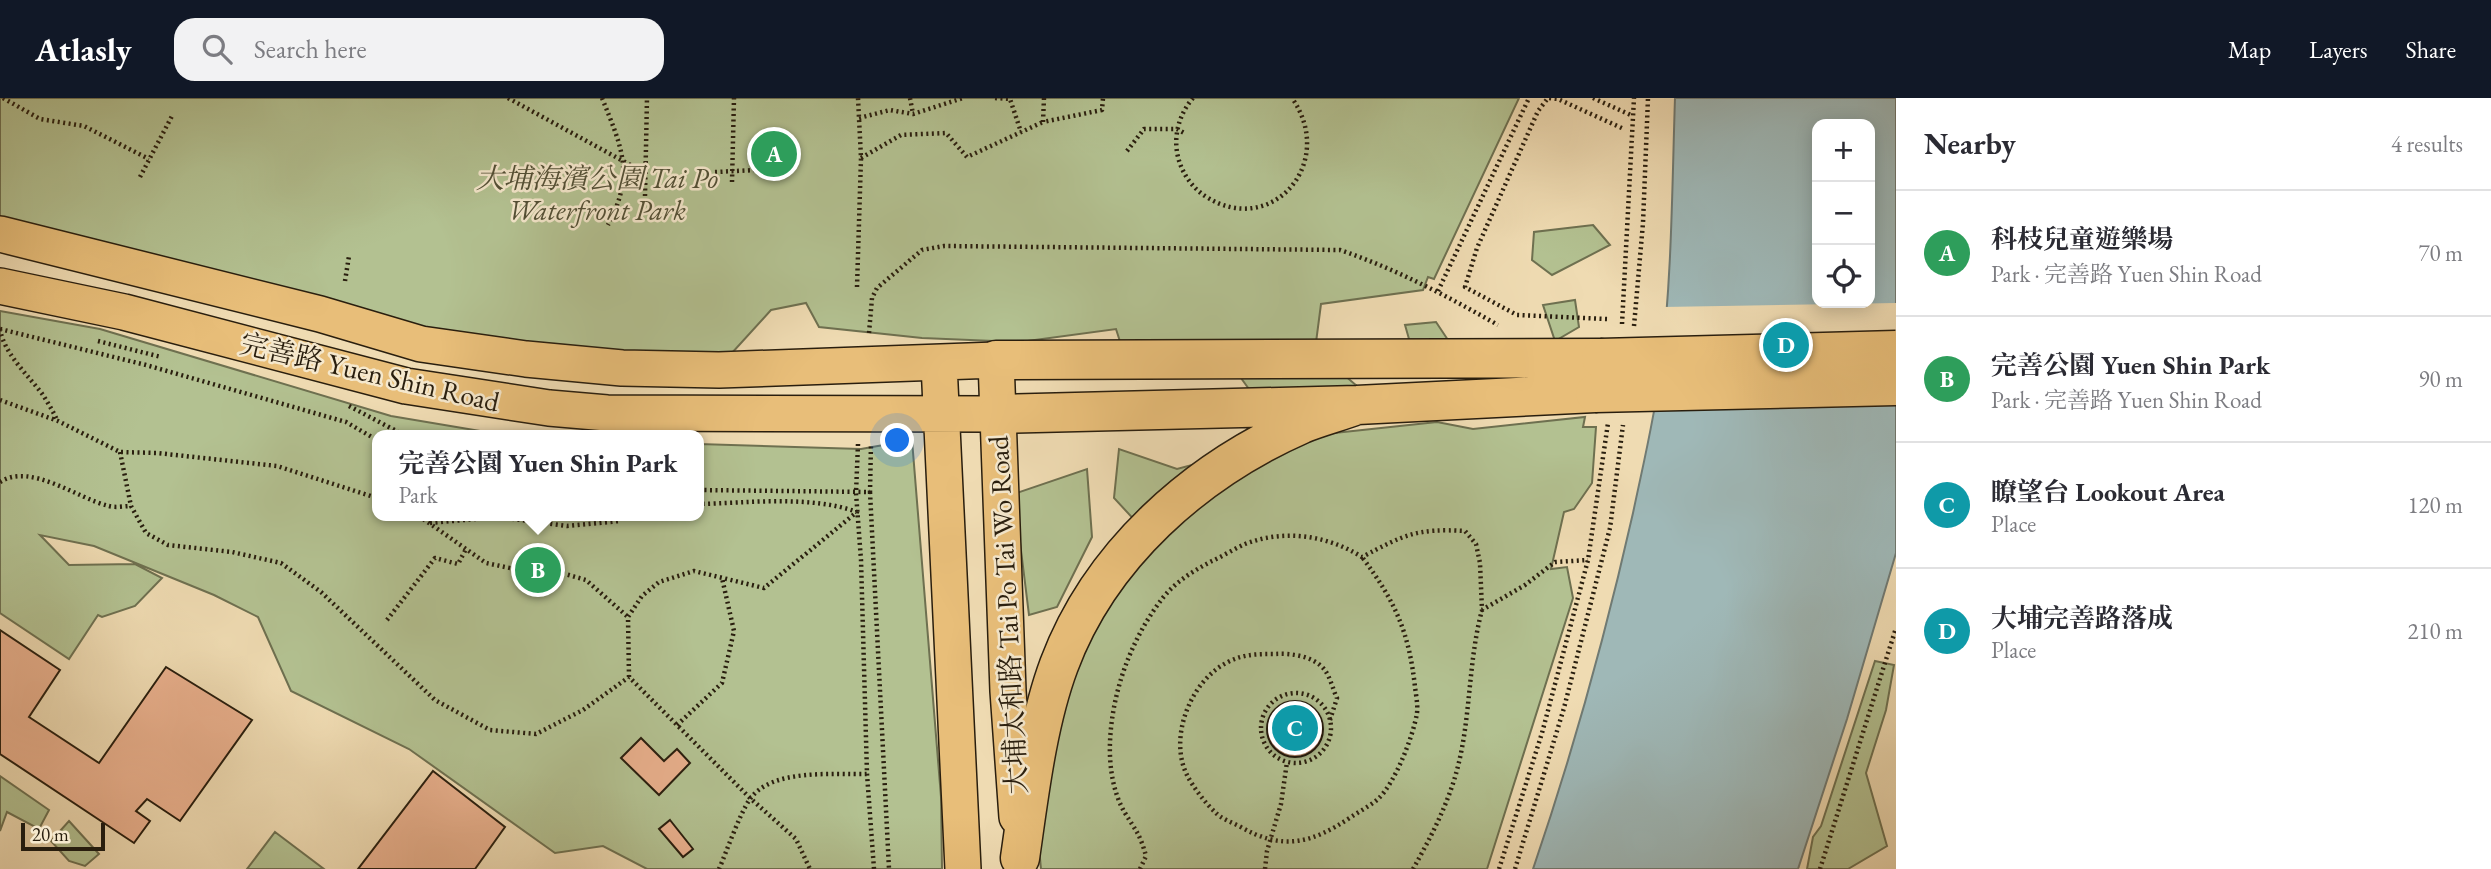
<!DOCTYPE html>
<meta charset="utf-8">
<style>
:root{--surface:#fff;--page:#f2f2f3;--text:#2b2b33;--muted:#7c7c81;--line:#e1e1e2;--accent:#111827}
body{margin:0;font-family:"EB Garamond","Noto Serif TC",serif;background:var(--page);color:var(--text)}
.controls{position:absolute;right:21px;top:21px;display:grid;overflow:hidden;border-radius:14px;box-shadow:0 4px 18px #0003}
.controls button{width:63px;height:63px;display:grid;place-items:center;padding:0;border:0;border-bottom:2px solid var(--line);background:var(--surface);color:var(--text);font:35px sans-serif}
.scale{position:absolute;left:21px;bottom:18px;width:84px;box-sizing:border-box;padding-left:7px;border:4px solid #291e0e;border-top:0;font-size:19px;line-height:24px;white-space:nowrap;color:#291e0e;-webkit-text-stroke:5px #f5e8cd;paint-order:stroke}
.you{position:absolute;left:898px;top:343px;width:24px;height:24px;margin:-18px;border:5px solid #fff;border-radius:50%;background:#1a73e8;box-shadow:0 0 0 10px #1a73e833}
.badge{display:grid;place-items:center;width:46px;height:46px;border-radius:50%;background:var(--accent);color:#fff;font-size:23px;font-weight:700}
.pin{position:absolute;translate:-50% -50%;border:4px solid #fff;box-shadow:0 2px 7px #0006}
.popup{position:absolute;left:372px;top:332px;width:332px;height:91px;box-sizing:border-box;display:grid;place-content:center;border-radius:14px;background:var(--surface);filter:drop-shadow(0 2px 5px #0005);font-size:23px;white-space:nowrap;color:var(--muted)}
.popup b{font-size:26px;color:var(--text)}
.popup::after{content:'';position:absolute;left:50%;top:100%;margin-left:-14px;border:14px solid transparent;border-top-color:var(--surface)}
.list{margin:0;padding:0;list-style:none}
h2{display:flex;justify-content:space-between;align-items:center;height:91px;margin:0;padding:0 28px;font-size:30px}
h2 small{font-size:23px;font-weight:400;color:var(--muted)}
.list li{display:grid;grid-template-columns:46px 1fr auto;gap:21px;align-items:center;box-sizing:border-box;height:126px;padding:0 28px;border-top:2px solid var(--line)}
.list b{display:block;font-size:26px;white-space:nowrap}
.list p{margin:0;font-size:23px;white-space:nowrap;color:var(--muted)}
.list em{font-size:23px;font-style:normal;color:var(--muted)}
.icon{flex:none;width:38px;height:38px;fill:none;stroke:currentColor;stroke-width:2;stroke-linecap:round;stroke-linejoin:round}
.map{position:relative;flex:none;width:1896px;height:771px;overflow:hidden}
header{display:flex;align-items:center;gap:42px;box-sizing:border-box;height:98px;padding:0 35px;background:var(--accent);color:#fff}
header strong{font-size:33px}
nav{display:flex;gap:38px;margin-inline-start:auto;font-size:24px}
.search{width:490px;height:63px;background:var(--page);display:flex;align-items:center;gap:18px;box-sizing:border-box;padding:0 24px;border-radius:21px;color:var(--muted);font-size:26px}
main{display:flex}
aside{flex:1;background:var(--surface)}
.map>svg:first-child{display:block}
.green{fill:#b3c191;stroke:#6e7050;stroke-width:2}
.water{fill:#9fb8b7;stroke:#707a73;stroke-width:2;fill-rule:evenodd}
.pier{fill:#efdbb2}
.building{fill:#e9b08d;stroke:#291e0e;stroke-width:2}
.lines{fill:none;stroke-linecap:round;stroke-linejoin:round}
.primary-casing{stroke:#291e0e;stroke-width:38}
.highway-casing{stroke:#291e0e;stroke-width:41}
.path{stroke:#291e0e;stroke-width:4.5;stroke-dasharray:2 3.5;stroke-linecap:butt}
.primary{stroke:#e8be79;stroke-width:35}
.highway{stroke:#e8be79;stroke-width:38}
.highway-bridge-casing{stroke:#291e0e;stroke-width:41;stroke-linecap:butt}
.highway-bridge{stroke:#e8be79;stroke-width:38}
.labels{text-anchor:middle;stroke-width:5;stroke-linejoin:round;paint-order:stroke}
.park-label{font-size:28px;font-style:italic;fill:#524f35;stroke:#f5e8cd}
.street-label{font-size:28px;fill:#291e0e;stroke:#f5e8cd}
</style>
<header>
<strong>Atlasly</strong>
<div class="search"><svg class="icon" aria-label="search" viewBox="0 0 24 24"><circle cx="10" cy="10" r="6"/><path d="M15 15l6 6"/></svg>Search here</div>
<nav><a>Map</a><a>Layers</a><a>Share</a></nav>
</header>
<main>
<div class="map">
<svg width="1896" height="771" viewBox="0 0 1896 771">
<rect width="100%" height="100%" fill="#efdbb2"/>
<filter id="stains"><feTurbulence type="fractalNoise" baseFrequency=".00286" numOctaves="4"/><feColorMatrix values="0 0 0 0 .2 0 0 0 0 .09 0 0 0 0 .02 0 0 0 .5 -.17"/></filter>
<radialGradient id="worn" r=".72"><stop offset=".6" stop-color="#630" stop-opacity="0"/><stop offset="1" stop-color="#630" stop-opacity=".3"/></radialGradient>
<path class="green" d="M0,0H1519L1434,181L1428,179L1423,192L1321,206L1315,252L1364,294L1254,298L1220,251L1124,256L1116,231L1020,244L922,240L819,229L806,205L771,212L731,256L577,267L0,153Z
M1593,127L1610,147L1552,177L1532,162L1534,134Z
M1575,202L1579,229L1555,243L1543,207Z
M0,213L100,231L391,318L486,334L530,337H377V418H699V346L861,351L912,342L941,699L942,771H647L603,748L555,755L409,651L291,593L258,519L214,497L94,448L40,437L69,467L135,466L162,480L135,508L102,519L98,517L69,561L0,515Z
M1436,224L1452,248L1419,276L1405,227Z
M1585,319L1583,329H1596L1592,385L1574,411L1564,414L1551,471L1567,469L1573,500L1487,771H1041L1034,697L1079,552L1154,443L1114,400L1119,351L1177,371L1297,339L1437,324L1473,331Z
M1087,371L1092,439L1057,509L1029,517L1014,396Z
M1875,563L1894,567L1886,612L1866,675L1887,748L1848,771H1807L1813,739L1821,728Z
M0,678L49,712L39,731L7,714L0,733Z
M69,723L99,756L85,768L69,763L51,743Z
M275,734L324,771H247Z"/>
<path class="water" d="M1675,0H1896V455L1847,621L1798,771H1533C1573,654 1606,535 1633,415C1643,367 1655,318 1661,269C1672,180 1672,90 1675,0ZM1817,26H1870V205H1817Z"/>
<path class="pier" d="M1896,205V306L1658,269L1663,209Z"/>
<path class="building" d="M0,532L60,572L29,619L99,665L166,569L252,622L180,723L147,701L136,713L150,723L134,745L0,656Z
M1267 631a28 28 0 1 1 56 0a28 28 0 1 1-56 0Z
M641,640L664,663L677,651L690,665L659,697L621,660Z
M433,673L505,729L475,771H358Z
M670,722L693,751L683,759L659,731Z"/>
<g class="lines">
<defs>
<path id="primary" d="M0,136L320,216L421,246L526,261L622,270L719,272L996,262L1008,593L1017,719
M0,188L124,214L406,288L549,310L607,315L998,316
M939,266L963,771"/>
<path id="highway" d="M996,262L1601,260
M998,316L1357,307L1595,295
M1020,760C1029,698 1037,626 1059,567C1100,457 1195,373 1302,326C1319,319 1339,314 1357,307"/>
</defs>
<use href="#primary" class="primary-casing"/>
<use href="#highway" class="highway-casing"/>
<path class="path" d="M3,0L40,21L84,28L149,61
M508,0L645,75
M602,0C622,50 635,76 608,127
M910,0L913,16
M995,0L1010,1L1021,34
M1044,0L1043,24L1102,12L1103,0
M1193,0C1180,15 1174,35 1177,54C1180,72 1190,88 1205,98C1270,141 1338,66 1292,0
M1593,0L1633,18
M859,20L890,12L913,16L963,0
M1127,53L1144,31H1177L1186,36
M861,60L901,37L946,35L967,59L1043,24
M715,74L756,72
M140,79L172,18
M732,84L734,0
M645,98L647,0
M345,183L349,158
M857,189L861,60L858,0
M1438,193L1529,0
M1607,221L1517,217L1465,189L1477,150L1538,13L1548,0L1558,1L1624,31
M1622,226L1634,0
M1634,228L1643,125L1648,0
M0,231L146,267L346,324L377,342
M0,231C4,256 29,278 43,297C48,305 53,313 57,322
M869,235L872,200L877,190L922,152L944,148L1340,152C1396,171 1447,198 1498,227
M98,243L161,259
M0,302L58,323L120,354L157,355L277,368L377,400
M349,308L404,337
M858,346L856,395L861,462L867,676L874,771
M120,354L131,408L146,435L168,447L232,454L281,465L321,494L435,602L490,632L536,636L583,612L629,579L750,700L796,741L810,771
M0,384C31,364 78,401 109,408C116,410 124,408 131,408
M699,392L870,394L871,345
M870,394L889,771
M419,418L486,465L524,473H555L586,482L628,519
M430,425L498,419L567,428L620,423L621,418
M387,522L435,460L458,466L466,451
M629,579L628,519L642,498L659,484L694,473L764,490L857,414C811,397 747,405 699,406
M1261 630a35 35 0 1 1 70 0a35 35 0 1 1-70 0Z
M1330,622L1337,600C1333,592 1330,578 1324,571C1313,558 1291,555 1275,556C1258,556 1243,556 1228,564C1191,582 1168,639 1187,677C1193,689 1206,706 1216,715C1222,721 1231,724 1239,728C1282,753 1311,746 1351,719C1360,713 1370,708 1378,701C1395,685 1413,639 1417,615C1418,607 1416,597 1415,589C1409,534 1395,503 1362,459
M677,627L722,585L734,533L722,480
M719,771C727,753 739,717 750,701C772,670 833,677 867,676
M1140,771L1146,758C1140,736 1136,733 1125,715C1113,695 1109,668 1110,644C1112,594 1131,541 1162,501C1175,484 1193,473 1212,463C1223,458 1234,451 1245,446C1284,431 1327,437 1362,459C1404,437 1416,430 1465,433L1476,446L1480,465L1482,512L1525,487L1555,464L1588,462
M1265,771L1267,753L1281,706L1287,664
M1413,771C1430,741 1448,706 1457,672C1471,620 1468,564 1482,512
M1499,771L1542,635L1588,462L1608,325
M1515,771L1564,610L1610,430L1623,327
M1820,771L1896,530"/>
<use href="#primary" class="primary"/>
<use href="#highway" class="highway"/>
<defs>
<path id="highway-bridge" d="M1601,260L1896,252
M1595,295L1896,288"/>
</defs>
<use href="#highway-bridge" class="highway-bridge-casing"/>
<use href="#highway-bridge" class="highway-bridge"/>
</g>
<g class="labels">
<g class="park-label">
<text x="597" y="90">大埔海濱公園 Tai Po<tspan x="597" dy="32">Waterfront Park</tspan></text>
</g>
<g class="street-label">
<text transform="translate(370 274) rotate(13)" y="10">完善路 Yuen Shin Road</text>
<text transform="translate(1007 517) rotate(-93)" y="10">大埔太和路 Tai Po Tai Wo Road</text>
</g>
</g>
<rect width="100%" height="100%" filter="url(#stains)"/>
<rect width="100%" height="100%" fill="url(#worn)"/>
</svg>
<div class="controls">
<button>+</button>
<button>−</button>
<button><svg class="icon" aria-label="locate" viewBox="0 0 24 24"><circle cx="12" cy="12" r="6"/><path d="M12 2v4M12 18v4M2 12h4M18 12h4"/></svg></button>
</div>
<div class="scale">20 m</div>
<div class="you"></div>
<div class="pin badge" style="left:774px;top:56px;background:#2e9e5b">A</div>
<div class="pin badge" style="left:538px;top:472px;background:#2e9e5b">B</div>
<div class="popup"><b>完善公園 Yuen Shin Park</b>Park</div>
<div class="pin badge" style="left:1295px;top:630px;background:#0f9aa8">C</div>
<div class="pin badge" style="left:1786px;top:247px;background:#0f9aa8">D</div>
</div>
<aside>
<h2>Nearby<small>4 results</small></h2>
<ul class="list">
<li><span class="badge" style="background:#2e9e5b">A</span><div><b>科枝兒童遊樂場</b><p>Park · 完善路 Yuen Shin Road</p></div><em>70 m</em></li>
<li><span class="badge" style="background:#2e9e5b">B</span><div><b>完善公園 Yuen Shin Park</b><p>Park · 完善路 Yuen Shin Road</p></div><em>90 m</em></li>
<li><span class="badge" style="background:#0f9aa8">C</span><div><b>瞭望台 Lookout Area</b><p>Place</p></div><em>120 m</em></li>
<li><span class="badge" style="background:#0f9aa8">D</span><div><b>大埔完善路落成</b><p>Place</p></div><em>210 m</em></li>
</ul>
</aside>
</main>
